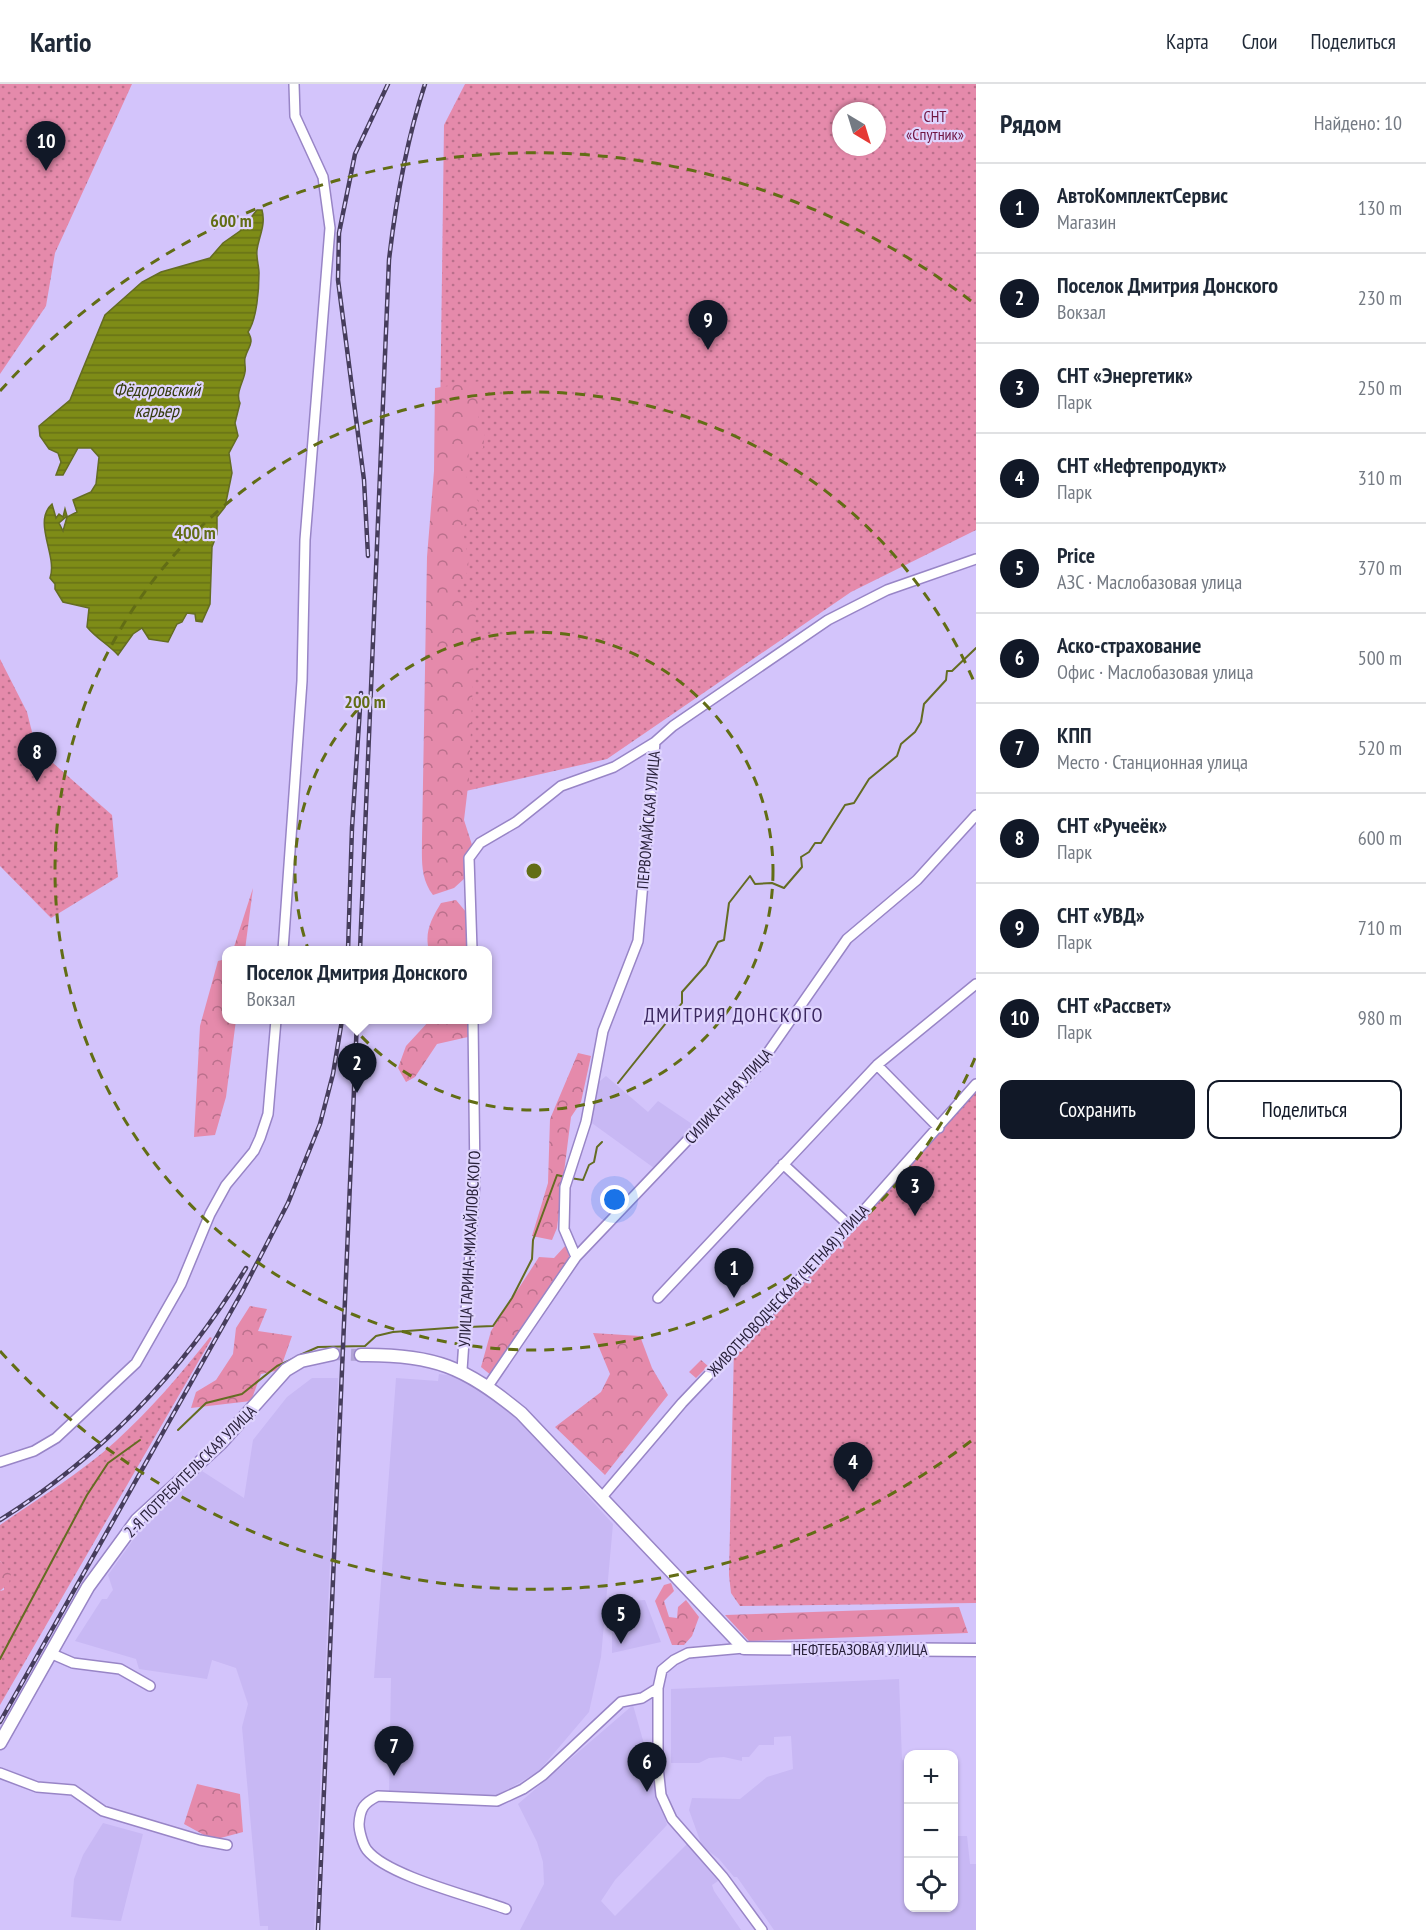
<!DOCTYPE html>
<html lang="ru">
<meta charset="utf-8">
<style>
:root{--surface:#fff;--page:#f6f6f7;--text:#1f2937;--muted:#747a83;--line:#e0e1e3;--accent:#111827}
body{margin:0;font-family:"PT Sans Narrow",sans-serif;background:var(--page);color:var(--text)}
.controls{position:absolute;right:18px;bottom:18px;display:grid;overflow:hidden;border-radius:12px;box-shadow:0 2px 4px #0004}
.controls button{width:54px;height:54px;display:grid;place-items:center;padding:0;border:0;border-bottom:2px solid var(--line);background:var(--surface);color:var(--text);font:30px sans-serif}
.compass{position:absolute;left:832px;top:18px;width:54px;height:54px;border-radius:50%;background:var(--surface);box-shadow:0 2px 4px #0004;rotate:142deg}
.you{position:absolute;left:615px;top:1116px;width:21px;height:21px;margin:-15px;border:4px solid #fff;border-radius:50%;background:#1a73e8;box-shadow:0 0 0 9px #1a73e833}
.badge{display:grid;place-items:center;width:39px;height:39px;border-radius:50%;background:var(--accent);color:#fff;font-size:20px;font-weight:700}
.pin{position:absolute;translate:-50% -50px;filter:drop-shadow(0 2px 3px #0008)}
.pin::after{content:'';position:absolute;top:32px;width:21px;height:18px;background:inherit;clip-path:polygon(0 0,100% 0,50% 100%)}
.popup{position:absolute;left:222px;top:862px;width:270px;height:78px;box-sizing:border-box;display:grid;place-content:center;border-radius:12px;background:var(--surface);filter:drop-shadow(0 2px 4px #0005);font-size:20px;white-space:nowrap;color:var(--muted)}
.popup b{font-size:22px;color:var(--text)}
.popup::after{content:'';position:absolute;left:50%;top:100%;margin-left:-12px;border:12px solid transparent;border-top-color:var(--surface)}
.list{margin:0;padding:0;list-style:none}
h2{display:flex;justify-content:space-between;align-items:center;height:78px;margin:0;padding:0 24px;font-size:26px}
h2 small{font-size:20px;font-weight:400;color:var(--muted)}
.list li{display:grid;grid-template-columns:39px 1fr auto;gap:18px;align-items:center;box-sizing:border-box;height:90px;padding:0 24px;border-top:2px solid var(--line)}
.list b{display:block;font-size:22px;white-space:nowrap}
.list p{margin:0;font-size:20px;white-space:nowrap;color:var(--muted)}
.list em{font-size:20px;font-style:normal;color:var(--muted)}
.actions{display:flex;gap:12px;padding:18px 24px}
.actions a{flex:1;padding:14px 0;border:2px solid var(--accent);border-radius:12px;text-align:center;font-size:21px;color:var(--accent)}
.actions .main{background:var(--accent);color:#fff}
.icon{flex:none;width:33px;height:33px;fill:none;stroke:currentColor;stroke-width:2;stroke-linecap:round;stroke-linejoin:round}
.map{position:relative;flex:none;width:976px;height:1846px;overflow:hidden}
header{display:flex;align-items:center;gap:36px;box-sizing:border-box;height:84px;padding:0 30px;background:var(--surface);border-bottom:2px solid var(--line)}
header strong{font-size:28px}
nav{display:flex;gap:33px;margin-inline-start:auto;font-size:21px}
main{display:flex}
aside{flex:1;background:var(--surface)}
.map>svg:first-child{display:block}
.built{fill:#c8b8f4}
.grass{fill:url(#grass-dots);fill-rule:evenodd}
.forest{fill:url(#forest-crowns)}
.water{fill:url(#water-rules);stroke:#646c22;stroke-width:1.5}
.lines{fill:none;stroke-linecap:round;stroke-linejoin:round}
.stream{stroke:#646c22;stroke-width:2}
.tertiary-tunnel{stroke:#b1a3d5;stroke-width:12;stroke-dasharray:12 6;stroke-linecap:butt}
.minor-casing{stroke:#9885c6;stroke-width:12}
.tertiary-casing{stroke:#9885c6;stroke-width:15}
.minor{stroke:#fff;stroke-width:9}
.tertiary{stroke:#fff;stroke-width:12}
.rail-casing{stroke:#463d5c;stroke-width:4.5}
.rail{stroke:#dfd4fe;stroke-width:2;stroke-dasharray:7;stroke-linecap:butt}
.ring{fill:none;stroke:#626d15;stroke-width:3;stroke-dasharray:10 8}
.labels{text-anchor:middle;stroke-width:4.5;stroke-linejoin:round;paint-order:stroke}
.park-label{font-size:16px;fill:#6f1440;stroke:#dfd4fe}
.street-label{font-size:16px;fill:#29213b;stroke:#dfd4fe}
.water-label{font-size:18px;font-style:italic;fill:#353c0f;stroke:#dfd4fe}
.quarter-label{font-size:20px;letter-spacing:1.5px;fill:#3b2760;stroke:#dfd4fe}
.centre{fill:#626d15;stroke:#dfd4fe;stroke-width:3}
.ring-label{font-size:18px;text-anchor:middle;font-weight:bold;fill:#626d15;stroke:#dfd4fe;stroke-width:4.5;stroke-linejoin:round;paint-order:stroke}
</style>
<header>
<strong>Kartio</strong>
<nav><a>Карта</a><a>Слои</a><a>Поделиться</a></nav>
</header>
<main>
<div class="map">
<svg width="976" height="1846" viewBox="0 0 976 1846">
<defs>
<pattern id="grass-dots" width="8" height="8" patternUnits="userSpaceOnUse" patternTransform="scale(1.5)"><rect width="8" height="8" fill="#e58aab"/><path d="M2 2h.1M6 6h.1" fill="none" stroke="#ba708c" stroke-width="1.8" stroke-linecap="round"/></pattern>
<pattern id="forest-crowns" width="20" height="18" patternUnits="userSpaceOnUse" patternTransform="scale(1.5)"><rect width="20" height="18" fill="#e58aab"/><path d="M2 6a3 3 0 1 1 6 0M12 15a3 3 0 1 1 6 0" fill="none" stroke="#ba708c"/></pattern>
<pattern id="water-rules" width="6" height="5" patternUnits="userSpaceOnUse" patternTransform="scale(1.5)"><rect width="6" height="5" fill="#7e8c17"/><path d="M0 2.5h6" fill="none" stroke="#677216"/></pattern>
</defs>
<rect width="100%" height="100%" fill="#d3c4fb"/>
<path class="built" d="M606,992L648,1028L658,1017L695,1042L654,1084L589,1037L595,1001Z
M439,1290L455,1292L508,1324L613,1440L601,1573L589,1628L538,1688L491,1715L389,1711L391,1594H374L396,1294L438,1297Z
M312,1294H338L314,1846H268V1842H260L242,1643L248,1620L236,1584L212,1576L207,1595L139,1585L136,1575L75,1557L102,1515H107L110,1510L113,1506L108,1491L143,1442L202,1387L244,1414L253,1356L287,1313Z
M645,1516L661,1558L612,1569V1536L609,1535L612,1518Z
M899,1595L902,1676L908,1674V1824H954V1752H967L970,1780H976V1846H774L737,1793H734L719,1775L702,1762L689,1726L692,1714L740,1715L767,1693L793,1685L791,1652L774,1653V1661H759L749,1673H742V1677L724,1673L709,1674L699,1679H671V1605Z
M633,1621L667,1741L615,1796L601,1817L615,1832L687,1760L718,1797L712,1801L714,1807L741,1846H520L544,1800L543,1778L537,1758L518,1720Z
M103,1739L143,1750L121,1837L71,1833L74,1795L83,1771Z"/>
<path class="grass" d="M0,0H132L55,169L46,222L0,290Z
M465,0H976V446L851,508L607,675L435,714L444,41ZM841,27H877V63H841Z
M0,575L27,628L36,664L112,731L118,793L51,834L0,782Z
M976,1003V1519L740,1522L731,1509L729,1491L734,1262Z
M210,1253L212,1254L0,1621V1507L4,1506V1482L0,1477V1441C39,1414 81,1389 116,1357C151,1325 181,1290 210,1253Z"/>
<path class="forest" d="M481,297L478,337L485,349L483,364L469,367L466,401L478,417V425C475,428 470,432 467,436C455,455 482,481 458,501L456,512L476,519L469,694L464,736L472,761L465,777V794L454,804L433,811C420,794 422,775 422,755L427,473L434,387L435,304Z
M253,804L245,866H233Z
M456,816L466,828V866H429C424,848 432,834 441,819Z
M226,875V936H236L226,1013L215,1051L194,1053L200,942L218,877Z
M430,936H467L468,953L437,960L415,993L406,998L398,984L406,962Z
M578,969L591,972L581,1018L571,1033L557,1144L552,1156L532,1152L548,1099L550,1035Z
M566,1161L570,1175L492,1292L481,1283L491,1247L539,1173L554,1174Z
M250,1222L267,1225L258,1247L292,1252L280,1286L261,1290L251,1317L191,1324L196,1308L216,1296L233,1270L236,1244Z
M593,1249L640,1252L652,1284L668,1311L605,1391L555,1343L601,1308L610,1290Z
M701,1276L708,1282L696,1294L689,1288Z
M0,1477L11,1489L9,1499L0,1507Z
M671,1499L674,1507L664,1517L669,1533L677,1534L678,1523L686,1516L699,1533L692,1552L684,1561H672L655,1517L664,1501Z
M959,1523L968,1549L749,1557L725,1531Z
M197,1700L240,1710L243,1748L213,1756L184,1740Z"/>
<path class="water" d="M257,126H262C266,141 259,152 257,166C256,174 259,182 259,189C259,205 257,235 248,248C255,260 248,262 245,274C244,278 246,284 245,288C244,297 235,309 240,319L235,339L238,352L229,369L232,389L225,423L217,433V450L212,463L210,520L202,538L196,537L195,530L187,529L182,538L177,540L168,558L149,555L142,544L133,550L118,571C108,560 97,555 87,543L89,524L63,518L55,505V500L50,494C58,472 32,438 52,420L56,434L59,430L63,433L65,425L67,432L59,439L63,447L67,433L77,428L73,416L91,408L96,400L99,373L91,364H78L63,391H56L61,378L58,369L49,365L40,352L39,342L70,316L105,231L142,198L161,188L210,174L223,159L240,147Z"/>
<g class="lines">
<path class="stream" d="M618,999L682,919V908L706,881L718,858L724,856L729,819L750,792L755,800L772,799L784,804L802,783L801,773L809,768L815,759H821L845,721L854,719L869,695L897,672L901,660L915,648L921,638L924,620L946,596L947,587H952L976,564
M570,1094L583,1096L589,1081L594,1078L597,1063L602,1058
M468,1243L493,1242L512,1214L532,1175L533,1156L557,1091L565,1093
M300,1271L318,1263L365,1262L376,1252L393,1248L462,1243
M178,1346L206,1319L242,1310L277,1282L295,1274
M0,1575L87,1411L108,1379L140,1356"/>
<path class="tertiary-tunnel" d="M333,1270L361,1271"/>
<defs>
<path id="minor" d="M283,866L302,597L305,456L330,144L323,93L295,32L294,0
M472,866L469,774L480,759L516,738L561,702L614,683L655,658
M877,981L939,1044
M783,1080L850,1142
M576,1173L564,1145L565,1103L586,1038L603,947L638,857L655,658L673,642L828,536L887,506L976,475
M658,1214L877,981L976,900
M462,1286L475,1097L473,936
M488,1302L576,1173L760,980L847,855L917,796L976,731
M0,1378L34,1367L56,1354L136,1279L181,1200L210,1130L226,1101L254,1067L260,1054L268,1030L276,936
M602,1413L682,1319L850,1142L976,1000
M744,1564L688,1569L674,1576L662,1586L658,1604V1683L661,1711L672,1735L723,1793L762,1846
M50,1569L73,1579L120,1585L150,1602
M0,1689L37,1703L73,1706L103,1727L200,1756L227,1761
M506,1825C474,1813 387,1792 367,1766C363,1761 359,1747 359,1740C360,1724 364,1719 378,1712L497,1717L523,1705L543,1691L621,1618L642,1614L658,1604"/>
<path id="tertiary" d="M361,1271C434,1270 465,1283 521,1329L744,1564L976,1566
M0,1659L88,1503L137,1436L221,1359L286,1286L301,1277L333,1270"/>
</defs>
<use href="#minor" class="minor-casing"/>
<use href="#tertiary" class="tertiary-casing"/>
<use href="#minor" class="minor"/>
<use href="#tertiary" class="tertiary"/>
<defs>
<path id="rail" d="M368,472L364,396L338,196L339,149L355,70L388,0
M348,866L352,744L361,609
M360,866L389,176C396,115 406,58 425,0
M0,1436C102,1372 184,1286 246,1184
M0,1638L242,1208L288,1119L320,1040L333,990L342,936
M318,1846L357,936"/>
</defs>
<use href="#rail" class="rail-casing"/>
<use href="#rail" class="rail"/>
</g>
<g class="ring">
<circle cx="534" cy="787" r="239"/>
<path d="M975 974A479 479 0 1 1 975 600"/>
<path d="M971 1357A718 718 0 0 1 0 1267M0 307A718 718 0 0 1 971 217"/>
</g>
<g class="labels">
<g class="park-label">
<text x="935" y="38">СНТ<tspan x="935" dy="18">«Спутник»</tspan></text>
</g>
<g class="street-label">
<text transform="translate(648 736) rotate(-85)" y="6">ПЕРВОМАЙСКАЯ УЛИЦА</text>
<text transform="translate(728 1012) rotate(-48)" y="6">СИЛИКАТНАЯ УЛИЦА</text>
<text transform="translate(469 1165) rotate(-87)" y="6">УЛИЦА ГАРИНА-МИХАЙЛОВСКОГО</text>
<text transform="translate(788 1206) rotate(-47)" y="6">ЖИВОТНОВОДЧЕСКАЯ (ЧЕТНАЯ) УЛИЦА</text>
<text transform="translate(190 1387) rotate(-45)" y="6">2-Я ПОТРЕБИТЕЛЬСКАЯ УЛИЦА</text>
<text x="860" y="1571">НЕФТЕБАЗОВАЯ УЛИЦА</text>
</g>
<g class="water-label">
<text x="157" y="312">Фёдоровский<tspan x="157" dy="21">карьер</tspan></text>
</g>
<g class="quarter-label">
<text x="734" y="938">ДМИТРИЯ ДОНСКОГО</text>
</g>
</g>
<circle cx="534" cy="787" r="9" class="centre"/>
<g class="ring-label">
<text x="231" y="143">600 m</text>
<text x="195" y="455">400 m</text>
<text x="365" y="624">200 m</text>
</g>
</svg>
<div class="controls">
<button>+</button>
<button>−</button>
<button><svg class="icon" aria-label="locate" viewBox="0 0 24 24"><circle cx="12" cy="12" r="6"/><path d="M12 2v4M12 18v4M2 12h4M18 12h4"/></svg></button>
</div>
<svg class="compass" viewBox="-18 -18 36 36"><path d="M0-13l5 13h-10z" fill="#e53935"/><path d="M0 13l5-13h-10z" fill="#747a83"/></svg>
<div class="you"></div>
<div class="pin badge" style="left:734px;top:1214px">1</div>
<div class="pin badge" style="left:357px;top:1009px">2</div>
<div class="popup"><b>Поселок Дмитрия Донского</b>Вокзал</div>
<div class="pin badge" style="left:915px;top:1132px">3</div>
<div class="pin badge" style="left:853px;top:1408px">4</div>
<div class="pin badge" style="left:621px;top:1560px">5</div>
<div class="pin badge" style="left:647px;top:1708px">6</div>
<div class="pin badge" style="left:394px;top:1692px">7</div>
<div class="pin badge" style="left:37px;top:698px">8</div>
<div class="pin badge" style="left:708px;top:266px">9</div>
<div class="pin badge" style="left:46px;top:87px">10</div>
</div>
<aside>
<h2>Рядом<small>Найдено: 10</small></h2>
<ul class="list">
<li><span class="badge">1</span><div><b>АвтоКомплектСервис</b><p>Магазин</p></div><em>130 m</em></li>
<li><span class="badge">2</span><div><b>Поселок Дмитрия Донского</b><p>Вокзал</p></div><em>230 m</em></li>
<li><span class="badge">3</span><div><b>СНТ «Энергетик»</b><p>Парк</p></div><em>250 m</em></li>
<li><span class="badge">4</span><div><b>СНТ «Нефтепродукт»</b><p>Парк</p></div><em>310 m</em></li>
<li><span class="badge">5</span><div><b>Price</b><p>АЗС · Маслобазовая улица</p></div><em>370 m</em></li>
<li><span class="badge">6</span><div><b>Аско-страхование</b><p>Офис · Маслобазовая улица</p></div><em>500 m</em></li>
<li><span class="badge">7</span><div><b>КПП</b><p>Место · Станционная улица</p></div><em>520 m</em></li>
<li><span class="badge">8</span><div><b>СНТ «Ручеёк»</b><p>Парк</p></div><em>600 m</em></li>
<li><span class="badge">9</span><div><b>СНТ «УВД»</b><p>Парк</p></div><em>710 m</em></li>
<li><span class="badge">10</span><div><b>СНТ «Рассвет»</b><p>Парк</p></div><em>980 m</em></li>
</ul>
<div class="actions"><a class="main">Сохранить</a><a>Поделиться</a></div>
</aside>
</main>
